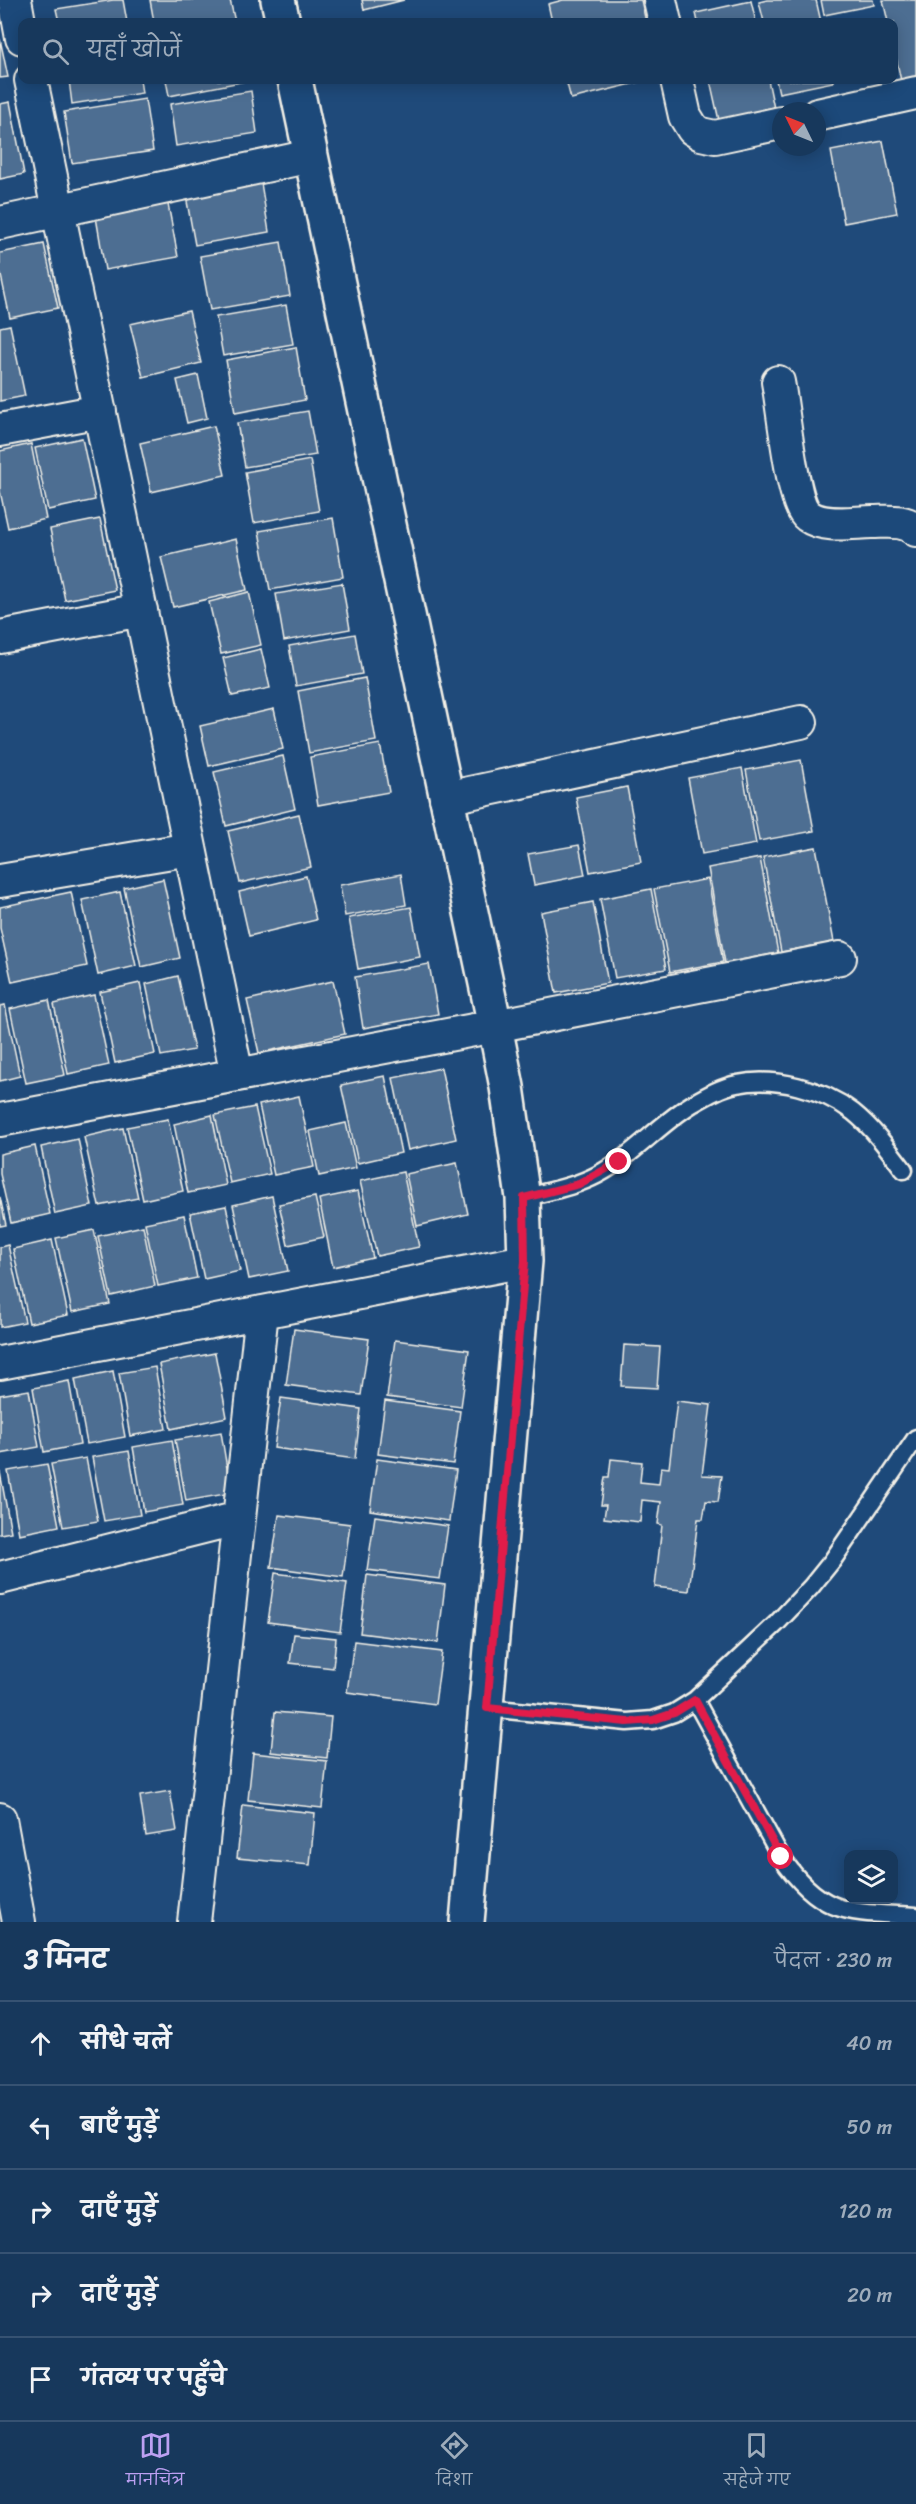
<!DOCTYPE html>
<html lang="hi">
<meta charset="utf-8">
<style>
:root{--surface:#17385c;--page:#203f62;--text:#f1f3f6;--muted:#9eacbb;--line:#365272;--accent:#bca0f2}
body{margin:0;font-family:Sriracha,"Playpen Sans Deva",sans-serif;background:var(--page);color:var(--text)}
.controls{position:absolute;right:18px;bottom:18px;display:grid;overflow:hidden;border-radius:12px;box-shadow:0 3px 15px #0003}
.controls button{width:54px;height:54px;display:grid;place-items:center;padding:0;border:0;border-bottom:2px solid var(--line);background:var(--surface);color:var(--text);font:30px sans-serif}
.compass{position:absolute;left:772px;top:102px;width:54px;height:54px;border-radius:50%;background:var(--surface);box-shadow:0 3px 15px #0003;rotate:313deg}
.stop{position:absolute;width:18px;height:18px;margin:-14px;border:4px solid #e11d48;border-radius:50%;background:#fff}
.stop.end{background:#e11d48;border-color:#fff;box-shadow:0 2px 6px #0008}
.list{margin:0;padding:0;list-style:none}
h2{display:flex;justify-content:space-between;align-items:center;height:78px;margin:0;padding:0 24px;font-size:26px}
h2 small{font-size:20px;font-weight:400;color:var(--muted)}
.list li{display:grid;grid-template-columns:39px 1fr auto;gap:18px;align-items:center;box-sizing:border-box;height:84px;padding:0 24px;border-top:2px solid var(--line)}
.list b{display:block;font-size:22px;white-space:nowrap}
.list em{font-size:20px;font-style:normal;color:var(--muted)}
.icon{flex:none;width:33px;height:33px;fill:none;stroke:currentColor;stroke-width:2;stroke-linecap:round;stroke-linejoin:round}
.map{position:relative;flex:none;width:916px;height:1922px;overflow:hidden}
.search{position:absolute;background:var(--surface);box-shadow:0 3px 15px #0003;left:18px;right:18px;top:18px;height:66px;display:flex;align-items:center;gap:15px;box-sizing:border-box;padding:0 21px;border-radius:12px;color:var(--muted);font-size:22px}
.sheet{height:498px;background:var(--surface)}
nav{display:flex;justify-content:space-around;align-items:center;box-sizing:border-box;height:84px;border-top:2px solid var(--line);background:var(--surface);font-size:16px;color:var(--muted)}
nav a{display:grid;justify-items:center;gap:3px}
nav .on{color:var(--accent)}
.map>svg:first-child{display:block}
.building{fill:#4d6e92;stroke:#f4f1e8;stroke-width:1.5}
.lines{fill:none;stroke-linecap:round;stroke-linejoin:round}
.lane-casing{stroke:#f4f1e8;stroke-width:21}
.street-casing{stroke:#f4f1e8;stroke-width:36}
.secondary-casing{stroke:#f4f1e8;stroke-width:38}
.lane{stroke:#1f4a7a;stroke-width:16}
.street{stroke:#1f4a7a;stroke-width:32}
.secondary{stroke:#1f4a7a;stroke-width:33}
.route{stroke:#e11d48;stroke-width:8}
</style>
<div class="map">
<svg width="916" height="1922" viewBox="0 0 916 1922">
<rect width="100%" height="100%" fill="#1f4a7a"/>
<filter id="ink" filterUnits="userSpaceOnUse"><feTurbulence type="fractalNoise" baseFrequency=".0167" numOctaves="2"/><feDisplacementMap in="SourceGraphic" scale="12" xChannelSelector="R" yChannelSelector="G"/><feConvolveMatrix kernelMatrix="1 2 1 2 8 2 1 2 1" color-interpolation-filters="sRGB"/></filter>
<g filter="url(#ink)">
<path class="building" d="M113,0H123L127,22H59L56,9Z
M150,0H230L235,22H154Z
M362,0H404L364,10Z
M563,0H641L646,22H552L548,4Z
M767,0H816L821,22H764L759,2Z
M821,0H873L874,5L824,15Z
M883,0H916V78L901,81L894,48V22H888Z
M751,1L756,22H698L696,13Z
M0,39L8,77L0,78Z
M69,80H140L142,93L72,104Z
M166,80H246V81L169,96Z
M566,80H648L571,99Z
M710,80H768L775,113L720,125Z
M776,80H833V82L779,93Z
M251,91L257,133L176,146L170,104Z
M145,99L153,151L72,163L64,112Z
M10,102L24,174L0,179V104Z
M883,141L897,213L844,223L831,151Z
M261,183L269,232L195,245L186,196Z
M168,204L178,257L105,270L96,217Z
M281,242L290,296L210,310L200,256Z
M44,244L58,308L10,318L0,271V253Z
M286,305L293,344L223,356L216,317Z
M189,311L201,363L143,377L130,324Z
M10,325L25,396L0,401V327Z
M296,347L305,400L235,413L226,360Z
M198,375L207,418L187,423L177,380Z
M308,411L316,455L245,467L237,423Z
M214,426L225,475L151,492L140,443Z
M82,438L95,500L48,510L35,448Z
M31,444L46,519L8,528L0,491V451Z
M310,460L319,511L254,523L245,472Z
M333,518L343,577L270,590L259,531Z
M100,519L115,590L65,600L50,529Z
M236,539L247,590L173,607L161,557Z
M342,583L350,629L284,641L276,594Z
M249,592L261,645L221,654L209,602Z
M355,634L362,674L296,686L289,646Z
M261,649L270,688L232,696L223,658Z
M365,678L376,741L309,753L298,691Z
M274,709L283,749L209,766L200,726Z
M380,744L389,792L318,805L310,757Z
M283,756L295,809L226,826L214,772Z
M801,760L814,831L759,841L746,770Z
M742,768L756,844L702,854L688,778Z
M627,787L641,862L590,872L576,797Z
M299,814L311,867L240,883L228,831Z
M579,845L585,875L534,885L528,854Z
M816,847L834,942L781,952L763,857Z
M760,858L778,953L725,963L708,868Z
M401,874L406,905L345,916L340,885Z
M306,876L316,920L249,936L239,892Z
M163,879L180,958L141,967L124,888Z
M708,879L723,962L670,972L654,889Z
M651,889L666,969L615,978L600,899Z
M71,892L87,966L12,982L0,928V907Z
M120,892L136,966L98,975L82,900Z
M593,902L608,983L556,993L541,912Z
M411,907L420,957L358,969L349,918Z
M429,964L438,1014L363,1028L355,977Z
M178,976L194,1050L161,1056L146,984Z
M333,981L345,1034L259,1053L247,1000Z
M140,983L155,1054L115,1063L100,992Z
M94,995L109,1065L68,1074L54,1004Z
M49,1000L65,1075L26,1083L10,1009Z
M5,1005L20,1076L0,1081V1006Z
M441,1068L456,1139L408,1150L393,1078Z
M385,1076L401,1153L358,1163L341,1085Z
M299,1096L314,1167L274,1175L259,1105Z
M255,1107L270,1174L230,1183L215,1115Z
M212,1115L226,1185L188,1193L174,1124Z
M168,1119L183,1191L143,1200L127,1127Z
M346,1123L356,1168L319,1176L310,1131Z
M123,1128L138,1198L99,1206L84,1137Z
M78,1139L92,1206L55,1214L41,1147Z
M35,1146L50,1214L11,1223L0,1174V1154Z
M457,1163L468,1214L417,1226L406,1174Z
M403,1172L419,1247L377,1256L360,1181Z
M358,1191L373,1258L333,1267L319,1199Z
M272,1196L288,1271L249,1279L233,1205Z
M0,1197L6,1225L0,1226Z
M315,1197L324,1237L288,1245L279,1204Z
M226,1206L240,1271L204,1279L190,1213Z
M184,1215L197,1278L158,1286L145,1223Z
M143,1226L155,1286L111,1296L98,1236Z
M94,1230L110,1304L72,1312L56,1238Z
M52,1240L68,1315L29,1323L13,1249Z
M8,1245L25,1322L0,1327V1247Z
M294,1329L369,1339L361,1395L286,1385Z
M395,1340L469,1350L461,1407L387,1397Z
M624,1345L660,1347L657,1388L621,1386Z
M215,1353L227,1417L171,1429L159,1364Z
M155,1367L166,1429L130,1436L119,1373Z
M113,1371L125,1437L87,1444L75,1379Z
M69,1381L80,1445L44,1452L33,1388Z
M29,1390L39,1447L0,1454V1395Z
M281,1398L361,1409L355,1459L274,1448Z
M385,1401L460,1411L453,1464L378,1454Z
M677,1401L711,1405L702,1475L722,1476L718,1502L706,1501L703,1519H698L689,1591L655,1587L662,1525L658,1524L661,1502L642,1500L640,1522L604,1518L606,1505H601L605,1477H609L611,1459L642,1462L640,1482L659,1484L661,1467L669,1468Z
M221,1432L231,1493L186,1501L175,1440Z
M172,1440L183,1505L144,1512L133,1447Z
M129,1451L140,1515L104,1521L92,1457Z
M86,1458L98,1521L63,1527L51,1464Z
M377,1459L456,1470L449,1521L370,1510Z
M47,1464L59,1526L19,1534L8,1471Z
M0,1472L11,1532L0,1534Z
M279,1515L350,1524L343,1577L271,1567Z
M375,1516L448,1526L440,1579L367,1570Z
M275,1573L347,1583L340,1632L268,1622Z
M367,1575L445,1585L438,1643L360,1633Z
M294,1634L336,1638L333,1668L290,1663Z
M354,1641L442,1652L435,1704L347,1692Z
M275,1712L331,1717L327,1758L271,1752Z
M253,1753L327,1761L322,1808L248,1800Z
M170,1791L177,1831L146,1836L140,1796Z
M243,1805L315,1813L310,1865L237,1858Z"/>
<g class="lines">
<defs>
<path id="lane" d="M523,1198C549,1191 574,1187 597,1175C633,1156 658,1125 692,1104C706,1096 721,1087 737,1084C775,1076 823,1089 853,1112C873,1128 889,1150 904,1170
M695,1700L781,1857C822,1917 850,1912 916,1916
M487,1708L627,1722L653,1720L674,1713L695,1700L776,1624L811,1587L832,1561L916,1438"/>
<path id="street" d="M15,0L22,38
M660,0L665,22
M31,80L237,1075
M677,80L685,116L693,129L701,134L715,137L781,123
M817,115L916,93
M0,223L311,156
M778,382C783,406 792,505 808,516C824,528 854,522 872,522C888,522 904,519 916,530
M0,430L100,411
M0,637L141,610
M446,798L801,722
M0,881L190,849
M0,1120L495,1026L840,958
M0,1363L525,1261
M0,1578L239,1518
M0,1819L19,1922
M194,1922L262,1312"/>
<path id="secondary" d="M278,0L283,22
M295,80L495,1026L507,1087L523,1198L525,1261L467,1922"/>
</defs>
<use href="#lane" class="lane-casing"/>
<use href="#street" class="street-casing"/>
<use href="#secondary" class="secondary-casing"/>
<use href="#lane" class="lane"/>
<use href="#street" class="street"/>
<use href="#secondary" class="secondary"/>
</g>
</g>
<g class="lines" filter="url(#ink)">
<path class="route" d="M619,1162L579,1184L524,1198L525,1261L487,1708L627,1722L653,1720L674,1713L695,1700L781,1857"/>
</g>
</svg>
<div class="controls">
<button><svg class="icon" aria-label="layers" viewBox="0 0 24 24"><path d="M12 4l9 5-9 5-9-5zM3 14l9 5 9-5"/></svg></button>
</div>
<svg class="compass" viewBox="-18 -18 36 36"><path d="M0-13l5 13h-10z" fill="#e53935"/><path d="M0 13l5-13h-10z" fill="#9eacbb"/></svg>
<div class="stop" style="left:781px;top:1857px"></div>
<div class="stop end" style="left:619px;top:1162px"></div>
<div class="search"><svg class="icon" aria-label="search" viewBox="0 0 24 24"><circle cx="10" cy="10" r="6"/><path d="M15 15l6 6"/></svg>यहाँ खोजें</div>
</div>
<section class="sheet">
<h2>3 मिनट<small>पैदल · 230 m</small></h2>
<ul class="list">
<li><svg class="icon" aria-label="ahead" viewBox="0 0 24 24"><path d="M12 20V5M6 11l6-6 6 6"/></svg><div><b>सीधे चलें</b></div><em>40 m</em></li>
<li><svg class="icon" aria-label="left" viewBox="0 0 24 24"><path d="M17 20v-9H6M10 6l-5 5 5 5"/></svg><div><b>बाएँ मुड़ें</b></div><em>50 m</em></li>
<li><svg class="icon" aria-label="right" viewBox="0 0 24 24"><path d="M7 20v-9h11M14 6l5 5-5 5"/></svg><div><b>दाएँ मुड़ें</b></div><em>120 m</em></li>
<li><svg class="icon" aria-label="right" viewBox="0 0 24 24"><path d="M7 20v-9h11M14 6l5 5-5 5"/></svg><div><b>दाएँ मुड़ें</b></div><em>20 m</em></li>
<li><svg class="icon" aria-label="arrive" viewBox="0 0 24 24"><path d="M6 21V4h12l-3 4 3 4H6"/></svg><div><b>गंतव्य पर पहुँचे</b></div></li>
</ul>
</section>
<nav>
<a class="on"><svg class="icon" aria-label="map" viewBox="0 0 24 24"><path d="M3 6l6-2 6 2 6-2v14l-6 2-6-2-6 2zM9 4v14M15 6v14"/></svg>मानचित्र</a>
<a><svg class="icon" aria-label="directions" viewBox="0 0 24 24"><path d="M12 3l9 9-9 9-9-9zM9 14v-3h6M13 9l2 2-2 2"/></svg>दिशा</a>
<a><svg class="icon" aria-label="saved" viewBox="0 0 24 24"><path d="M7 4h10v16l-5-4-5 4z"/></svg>सहेजे गए</a>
</nav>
